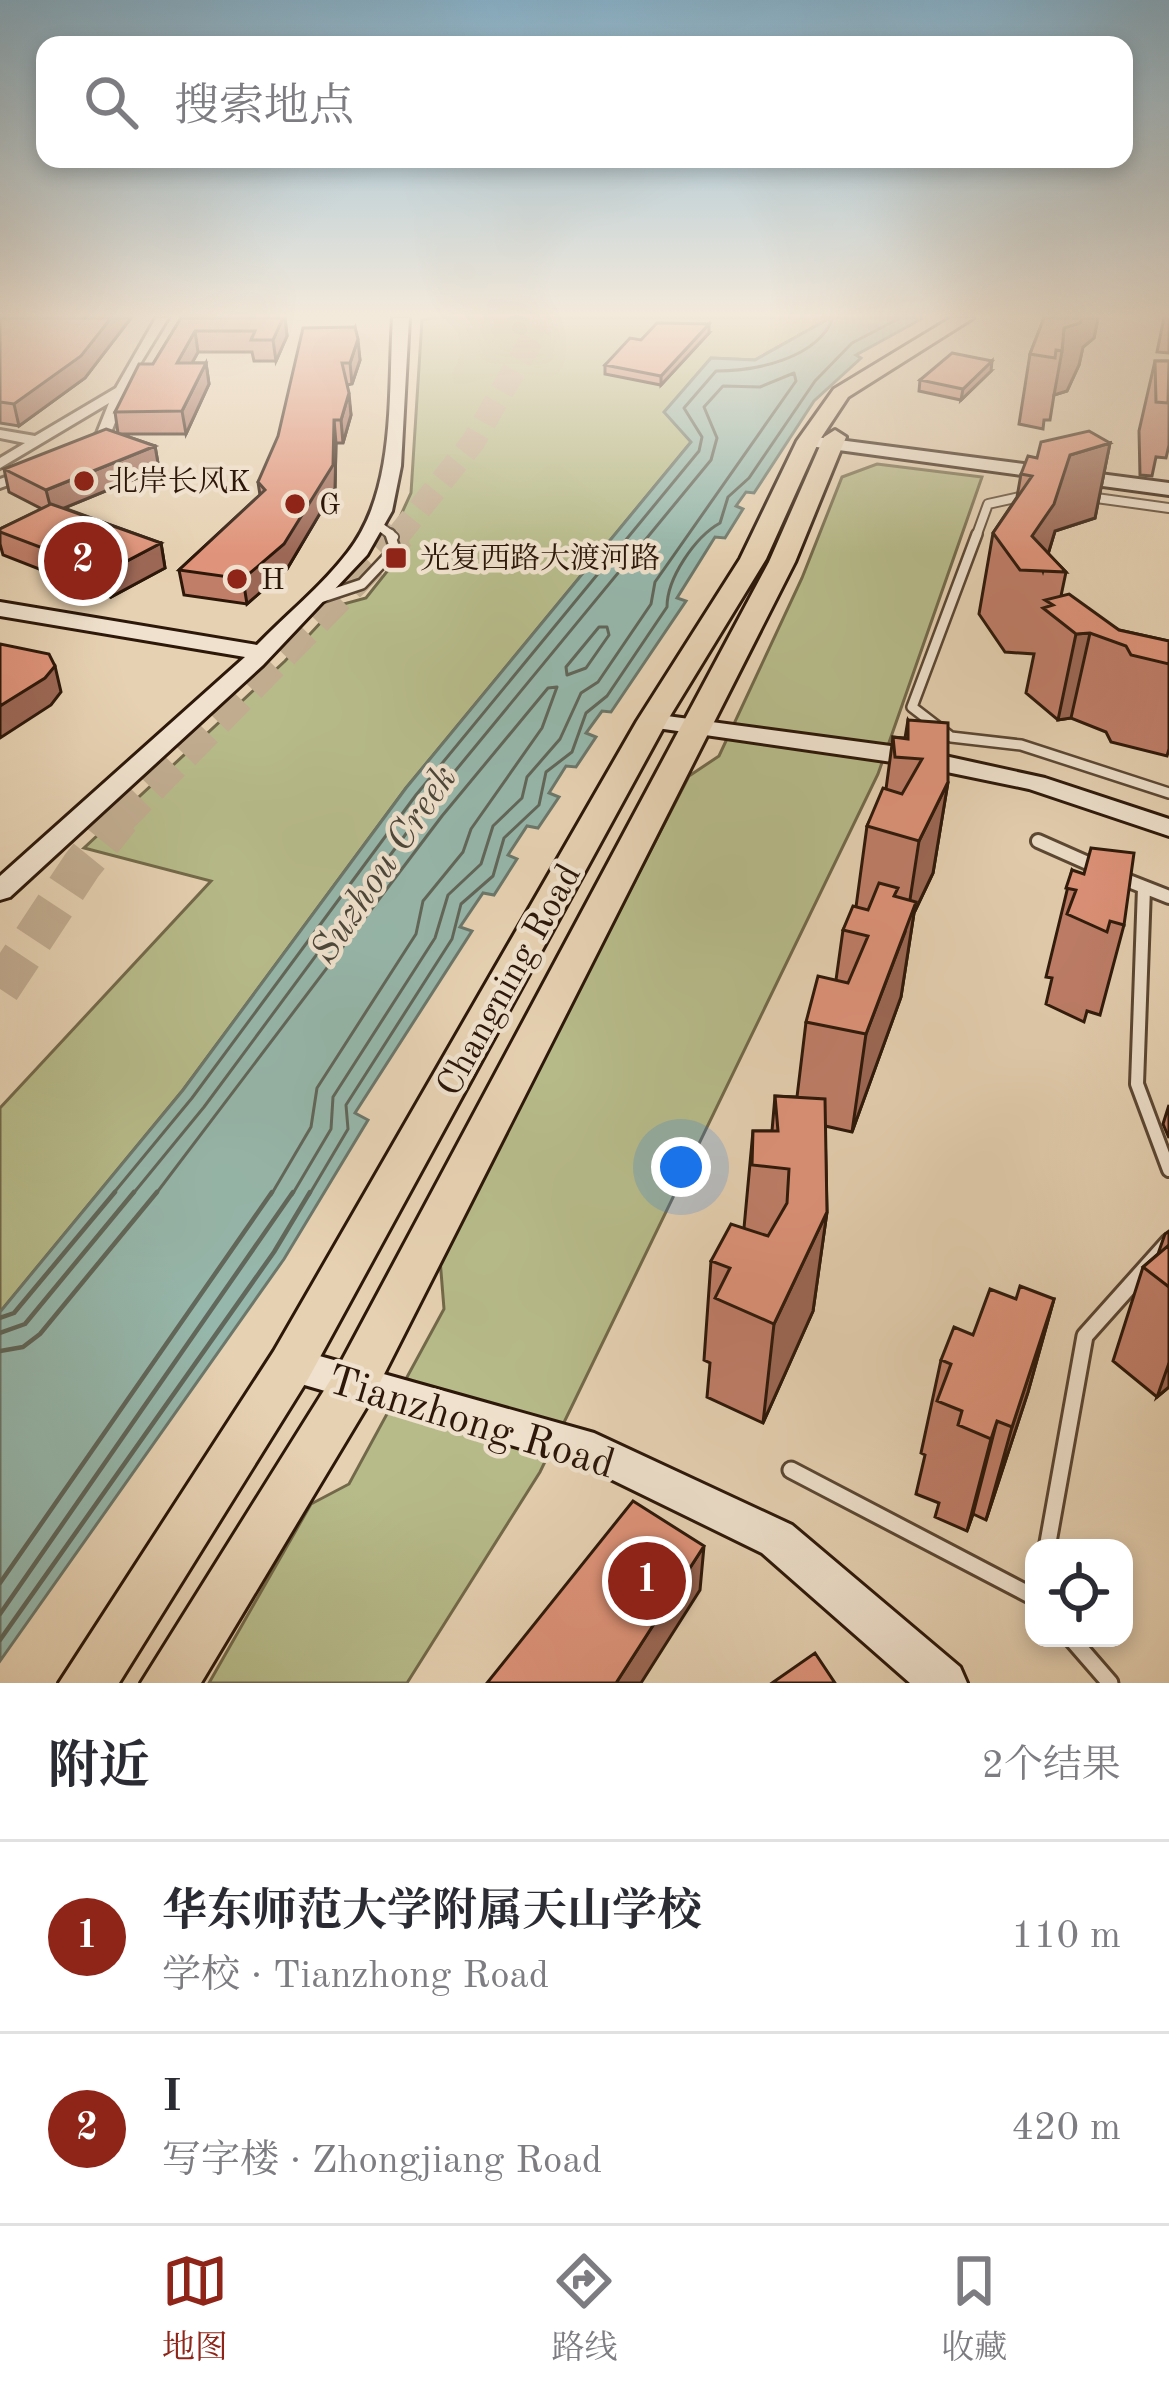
<!DOCTYPE html>
<html lang="zh">
<meta charset="utf-8">
<style>
:root{--surface:#fff;--page:#f7f7f7;--text:#2b2b33;--muted:#7c7c81;--line:#e1e1e2;--accent:#8f2418}
body{margin:0;font-family:"Old Standard TT","Noto Serif SC",serif;background:var(--page);color:var(--text)}
.controls{position:absolute;right:36px;bottom:36px;display:grid;overflow:hidden;border-radius:24px;box-shadow:0 6px 18px #0003}
.controls button{width:108px;height:108px;display:grid;place-items:center;padding:0;border:0;border-bottom:3px solid var(--line);background:var(--surface);color:var(--text);font:60px sans-serif}
.you{position:absolute;left:681px;top:1167px;width:42px;height:42px;margin:-30px;border:9px solid #fff;border-radius:50%;background:#1a73e8;box-shadow:0 0 0 18px #1a73e833}
.badge{display:grid;place-items:center;width:78px;height:78px;border-radius:50%;background:var(--accent);color:#fff;font-size:39px;font-weight:700}
.pin{position:absolute;translate:-50% -50%;border:6px solid #fff;box-shadow:0 3px 12px #0006}
.list{margin:0;padding:0;list-style:none}
h2{display:flex;justify-content:space-between;align-items:center;height:156px;margin:0;padding:0 48px;font-size:51px}
h2 small{font-size:39px;font-weight:400;color:var(--muted)}
.list li{display:grid;grid-template-columns:78px 1fr auto;gap:36px;align-items:center;box-sizing:border-box;height:192px;padding:0 48px;border-top:3px solid var(--line)}
.list b{display:block;font-size:45px;white-space:nowrap}
.list p{margin:0;font-size:39px;white-space:nowrap;color:var(--muted)}
.list em{font-size:39px;font-style:normal;color:var(--muted)}
.icon{flex:none;width:66px;height:66px;fill:none;stroke:currentColor;stroke-width:2;stroke-linecap:round;stroke-linejoin:round}
.map{position:relative;flex:none;width:1169px;height:1683px;overflow:hidden}
.search{position:absolute;background:var(--surface);box-shadow:0 6px 18px #0003;left:36px;right:36px;top:36px;height:132px;display:flex;align-items:center;gap:30px;box-sizing:border-box;padding:0 42px;border-radius:24px;color:var(--muted);font-size:45px}
.sheet{height:540px;background:var(--surface)}
nav{display:flex;justify-content:space-around;align-items:center;box-sizing:border-box;height:168px;border-top:3px solid var(--line);background:var(--surface);font-size:33px;color:var(--muted)}
nav a{display:grid;justify-items:center;gap:6px}
nav .on{color:var(--accent)}
.map>svg:first-child{display:block}
.green{fill:#b7bb8a;stroke:#72694a;stroke-width:3}
.water{fill:#96b7ab;stroke:#6c776a;stroke-width:3}
.lines{fill:none;stroke-linecap:round;stroke-linejoin:round}
.shore-far1{stroke:#61675a;stroke-width:3}
.shore{stroke:#61675a;stroke-width:4.5}
.highway-tunnel-far2{stroke:#c1ac90;stroke-width:24;stroke-dasharray:24 12;stroke-linecap:butt}
.highway-tunnel-far1{stroke:#c1ac90;stroke-width:32;stroke-dasharray:32 15;stroke-linecap:butt}
.highway-tunnel{stroke:#c1ac90;stroke-width:40;stroke-dasharray:40 20;stroke-linecap:butt}
.lane-far3-casing{stroke:#5a4633;stroke-width:12}
.lane-far2-casing{stroke:#5a4633;stroke-width:14}
.lane-far1-casing{stroke:#5a4633;stroke-width:18}
.lane-casing{stroke:#5a4633;stroke-width:21}
.street-casing{stroke:#5a4633;stroke-width:6}
.secondary-casing{stroke:#2c1709;stroke-width:6}
.primary-casing{stroke:#2c1709;stroke-width:6}
.lane-far3{stroke:#efe1cd;stroke-width:8}
.lane-far2{stroke:#efe1cd;stroke-width:9}
.lane-far1{stroke:#efe1cd;stroke-width:12}
.lane{stroke:#efe1cd;stroke-width:15}
.street{fill:#efe1cd;fill-rule:evenodd}
.secondary{fill:#efe1cd;fill-rule:evenodd}
.primary{fill:#e6d1b2;fill-rule:evenodd}
.wall{fill:#c07e69;stroke:#2c1709;stroke-width:3}
.shaded-wall{fill:#9c6755;stroke:#2c1709;stroke-width:3}
.building{fill:#df937a;stroke:#2c1709;stroke-width:3}
.poi-dot{fill:#8f2418;stroke:#efe1cd;stroke-width:4.5}
.labels{text-anchor:middle;stroke-width:9;stroke-linejoin:round;paint-order:stroke}
.far-poi-label{font-size:30px;fill:#2c1709;stroke:#efe1cd;text-anchor:start}
.street-label{font-size:36px;fill:#2c1709;stroke:#efe1cd}
.water-label{font-size:39px;font-style:italic;fill:#4c473a;stroke:#efe1cd}
.near-street-label{font-size:42px;fill:#2c1709;stroke:#efe1cd}
</style>
<div class="map">
<svg width="1169" height="1683" viewBox="0 0 1169 1683">
<rect width="100%" height="100%" fill="#e6d1b2"/>
<filter id="stains"><feTurbulence type="fractalNoise" baseFrequency=".00167" numOctaves="4"/><feColorMatrix values="0 0 0 0 .2 0 0 0 0 .09 0 0 0 0 .02 0 0 0 .5 -.17"/></filter>
<radialGradient id="worn" r=".72"><stop offset=".6" stop-color="#630" stop-opacity="0"/><stop offset="1" stop-color="#630" stop-opacity=".3"/></radialGradient>
<path class="green" d="M433,318H830L755,360L711,358L665,412L692,441L406,788L183,1090L0,1312V1108L211,881L84,848L285,661L336,606L366,598L408,545L394,530L411,493L422,320Z
M877,464L982,477L878,774L540,1472L407,1683H209L311,1504L349,1484L444,1309L440,1259L689,776L719,756L802,578L842,477Z"/>
<path class="water" d="M830,318H923L856,355L861,358L814,401L754,493L746,492L736,506L743,509L725,538L715,537L677,598L686,601L611,712L602,711L586,733L596,737L576,767L566,766L549,793L559,797L538,828L527,826L508,855L517,859L494,895L483,893L460,927L472,931L355,1113L368,1120L284,1259L0,1661V1312L183,1090L406,788L691,442L664,412L711,358L755,360Z"/>
<g class="lines">
<path class="shore-far1" d="M599,627H607L609,635L586,668L567,675L566,667Z
M112,1195L192,1098L416,795L699,451L702,437L684,408L716,371C755,371 817,359 833,318
M132,1195L204,1107L428,804L711,460L717,438L704,407L723,386L760,387L794,373L796,381L655,582L651,604L598,682L581,693L560,739L527,777L522,798L493,826L481,864L448,895L435,938L333,1097L331,1129L292,1195
M155,1195L442,816L548,688L557,687L542,728L471,829L463,852L423,901L416,934L317,1088L311,1127L271,1195
M309,1195L348,1129L346,1105L452,939L461,904L493,876L504,838L539,805L546,772L572,752L586,713L607,696L667,607C667,578 695,537 720,523L728,497L749,478L815,381L852,343L900,318"/>
<path class="shore" d="M0,1318L14,1313L115,1192
M0,1333L25,1324L134,1192
M0,1351L23,1347L40,1334L157,1192
M0,1583L272,1192
M0,1614L293,1192
M0,1640L274,1252L310,1192"/>
<path class="highway-tunnel-far2" d="M397,537L473,442L544,318"/>
<path class="highway-tunnel-far1" d="M118,821L400,534"/>
<path class="highway-tunnel" d="M0,989L82,865L120,818"/>
<defs>
<path id="lane-far3" d="M1089,497L1169,508
M375,523L394,537
M976,537L988,504L1029,495"/>
<path id="lane-far2" d="M977,534L912,707L951,737L1021,745L1169,793
M317,599L362,584L395,549L390,534"/>
<path id="lane-far1" d="M1038,841L1099,868
M1116,876L1169,897
M1144,888L1137,1084L1169,1170"/>
<path id="lane" d="M791,1470L1034,1597
M1047,1548L1085,1336L1169,1242
M1071,1638L1110,1683"/>
<path id="street" d="M156,318H168L135,372L110,435L95,450L83,447L97,433L109,403L0,468V458L25,443L0,438V430L35,436L116,388Z
M34,467L41,471L39,474L0,488V479Z"/>
<path id="secondary" d="M393,318H409L401,466L392,511L367,555L263,665L10,897L0,900V876L245,657L0,616V602L257,645C286,615 322,586 348,552C397,489 388,393 393,318Z
M808,436L1169,483V495L802,445L799,441Z
M652,714L913,749L1045,778L1169,819V836L1029,789L913,765L643,726L640,721Z
M291,1348L594,1433L792,1525L960,1667L967,1683H910L762,1553L586,1467L277,1377L272,1365L277,1353Z"/>
<path id="primary" d="M951,318H973L848,397L819,441L766,559L667,721L308,1379L119,1683H59L274,1351L637,721L740,559L797,441L834,389Z
M835,430L846,437L795,562L372,1398L201,1683H141L338,1368L769,562L824,437Z"/>
</defs>
<use href="#lane-far3" class="lane-far3-casing"/>
<use href="#lane-far2" class="lane-far2-casing"/>
<use href="#lane-far1" class="lane-far1-casing"/>
<use href="#lane" class="lane-casing"/>
<use href="#street" class="street-casing"/>
<use href="#secondary" class="secondary-casing"/>
<use href="#primary" class="primary-casing"/>
<use href="#lane-far3" class="lane-far3"/>
<use href="#lane-far2" class="lane-far2"/>
<use href="#lane-far1" class="lane-far1"/>
<use href="#lane" class="lane"/>
<use href="#street" class="street"/>
<use href="#secondary" class="secondary"/>
<use href="#primary" class="primary"/>
</g>
<path class="wall" d="M0,318H131L85,378L19,426L0,423Z
M181,318H285L287,336L276,361H254L252,352H198L192,363H206L209,384L186,434H120L155,446L159,469L64,508L161,543L165,568L111,597L3,555L0,544V529L42,509L9,492L4,469L118,433L115,412L153,364Z
M1044,318H1098L1094,338L1083,347L1079,365L1067,391L1054,395L1050,420H1044L1043,429L1019,424L1030,354Z
M1164,318H1169V353L1157,352Z
M355,327L360,360L352,384L347,385L351,415L343,443H336L335,488L287,569L247,604L184,595L179,570L260,495L258,482Z
M709,333L661,385L605,374V365L641,340Z
M1155,361H1169V445L1166,458L1156,457L1152,476L1140,475L1139,431Z
M991,371L961,400L919,391L920,380Z
M1110,443L1095,518L1055,531L1048,554L1066,572L1061,596L1119,630L1169,641V749L1167,756L1111,742L1106,732L1071,718L1058,720L1026,693L1034,654L1005,652L979,614L993,533L1017,497L1021,474L1037,458Z
M908,720L948,782L933,873L914,913L901,997L852,1132L825,1126L827,1212L813,1311L763,1423L707,1397L710,1363L704,1360L711,1261L744,1228L753,1131H772L775,1096L797,1097L806,1022L836,980L843,930L856,907L867,826L886,789L893,737L905,738Z
M1072,870L1124,925L1100,1015L1087,1011L1084,1022L1046,1004L1052,978L1046,977Z
M1169,1105V1138L1163,1124Z
M1169,1231V1387L1157,1397L1113,1361L1143,1267L1158,1254L1165,1234Z
M1016,1299H1054L1028,1392L986,1520L973,1514L967,1531L935,1517L939,1503L916,1494L925,1455L921,1453L941,1360Z"/>
<path class="shaded-wall" d="M111,318H131L85,378L19,426L14,404Z
M283,318H285L287,336L276,361L273,340Z
M1072,318H1098L1094,338L1083,347L1079,365L1067,391L1054,395L1062,351L1064,328Z
M709,324V333L661,385V376Z
M195,331L198,352L180,385L177,363Z
M358,339L360,360L352,384L350,363Z
M992,361L991,371L961,400L963,389Z
M206,363L209,384L186,434L182,411Z
M349,393L351,415L343,443L341,420Z
M334,420L336,443L335,488L287,569L247,604L243,579Z
M1110,443L1095,518L1055,531L1043,571L1032,536L1070,455Z
M155,446L159,469L52,513L46,490Z
M161,543L165,568L111,597L106,572Z
M1090,633L1071,718L1058,720L1076,634Z
M55,666L61,692L51,705L0,738V706Z
M948,782L933,873L914,913L901,997L852,1132L866,1034L905,932L919,841Z
M827,1212L813,1311L763,1423L774,1324Z
M1054,1299L1028,1392L986,1520L1012,1427Z
M1169,1363V1387L1157,1397Z
M997,1421L973,1514L967,1531L991,1439Z
M704,1546L700,1590L641,1683H616Z"/>
<path class="building" d="M0,318H111L81,356L14,404L0,402Z
M181,318H283L273,340H251L255,331H195L177,363H206L182,411L115,412L139,364H153Z
M1044,318H1082L1080,323L1064,328L1062,351L1056,350L1055,358L1030,354Z
M657,323L709,324L661,376L605,365L630,338L641,340Z
M355,327L358,339L350,363H342L349,393L341,420H334L333,465L284,544L243,579L179,570L265,490L258,482L278,436L303,328Z
M952,353L992,361L963,389L920,380Z
M1155,361H1169L1168,403L1156,402Z
M106,429L155,446L46,490L4,469Z
M1089,431L1110,443L1070,455L1054,504L1032,536L1066,572L1020,570L993,533L1032,476L1021,474L1028,456L1037,458L1041,442Z
M51,504L161,543L106,572L0,532V529Z
M1069,594L1119,630L1169,641V664L1131,655L1126,646L1090,633L1076,634L1043,608L1053,605L1045,600Z
M0,644L49,654L55,666L45,678L0,706Z
M908,720L948,723V782L919,841L867,826L883,788L902,794L922,759L895,757L893,737L908,739Z
M1091,848L1134,853L1124,925L1110,921L1107,932L1067,914L1076,890L1066,888L1072,870L1084,874Z
M879,883L898,888L894,896L916,902L866,1034L806,1022L818,976L848,983L868,936L843,930L853,906L868,910Z
M775,1096L825,1099L827,1212L774,1324L715,1298L730,1268L711,1261L731,1224L768,1236L787,1203L789,1169L752,1165L753,1131H778Z
M1169,1245V1287L1143,1267Z
M1020,1286L1054,1299L1012,1427L997,1421L991,1439L958,1425L962,1411L937,1401L951,1364L941,1360L954,1327L973,1335L990,1289L1016,1299Z
M633,1501L704,1546L616,1683H487Z
M815,1653L835,1683H772Z"/>
<linearGradient id="sky" x2="0" y2="1"><stop stop-color="#87b5d0"/><stop offset="0.57" stop-color="#f4eadc"/><stop offset="1" stop-color="#f4eadc" stop-opacity="0"/></linearGradient>
<rect width="1169" height="554" fill="url(#sky)"/>
<g class="poi-dot">
<circle cx="84" cy="481" r="12"/>
<circle cx="295" cy="504" r="12"/>
<rect x="384" y="546" width="24" height="24" rx="6"/>
<circle cx="237" cy="579" r="12"/>
</g>
<g class="labels">
<g class="far-poi-label">
<text x="108" y="491">北岸长风K</text>
<text x="319" y="514">G</text>
<text x="420" y="568">光复西路大渡河路</text>
<text x="261" y="589">H</text>
</g>
<g class="street-label">
<text transform="translate(507 979) rotate(-61)" y="13">Changning Road</text>
</g>
<g class="water-label">
<text transform="translate(382 863) rotate(-56)" y="14">Suzhou Creek</text>
</g>
<g class="near-street-label">
<text transform="translate(472 1420) rotate(17)" y="15">Tianzhong Road</text>
</g>
</g>
<rect width="100%" height="100%" filter="url(#stains)"/>
<rect width="100%" height="100%" fill="url(#worn)"/>
</svg>
<div class="controls">
<button><svg class="icon" aria-label="locate" viewBox="0 0 24 24"><circle cx="12" cy="12" r="6"/><path d="M12 2v4M12 18v4M2 12h4M18 12h4"/></svg></button>
</div>
<div class="you"></div>
<div class="pin badge" style="left:647px;top:1581px">1</div>
<div class="pin badge" style="left:83px;top:561px">2</div>
<div class="search"><svg class="icon" aria-label="search" viewBox="0 0 24 24"><circle cx="10" cy="10" r="6"/><path d="M15 15l6 6"/></svg>搜索地点</div>
</div>
<section class="sheet">
<h2>附近<small>2个结果</small></h2>
<ul class="list">
<li><span class="badge">1</span><div><b>华东师范大学附属天山学校</b><p>学校 · Tianzhong Road</p></div><em>110 m</em></li>
<li><span class="badge">2</span><div><b>I</b><p>写字楼 · Zhongjiang Road</p></div><em>420 m</em></li>
</ul>
</section>
<nav>
<a class="on"><svg class="icon" aria-label="map" viewBox="0 0 24 24"><path d="M3 6l6-2 6 2 6-2v14l-6 2-6-2-6 2zM9 4v14M15 6v14"/></svg>地图</a>
<a><svg class="icon" aria-label="directions" viewBox="0 0 24 24"><path d="M12 3l9 9-9 9-9-9zM9 14v-3h6M13 9l2 2-2 2"/></svg>路线</a>
<a><svg class="icon" aria-label="saved" viewBox="0 0 24 24"><path d="M7 4h10v16l-5-4-5 4z"/></svg>收藏</a>
</nav>
